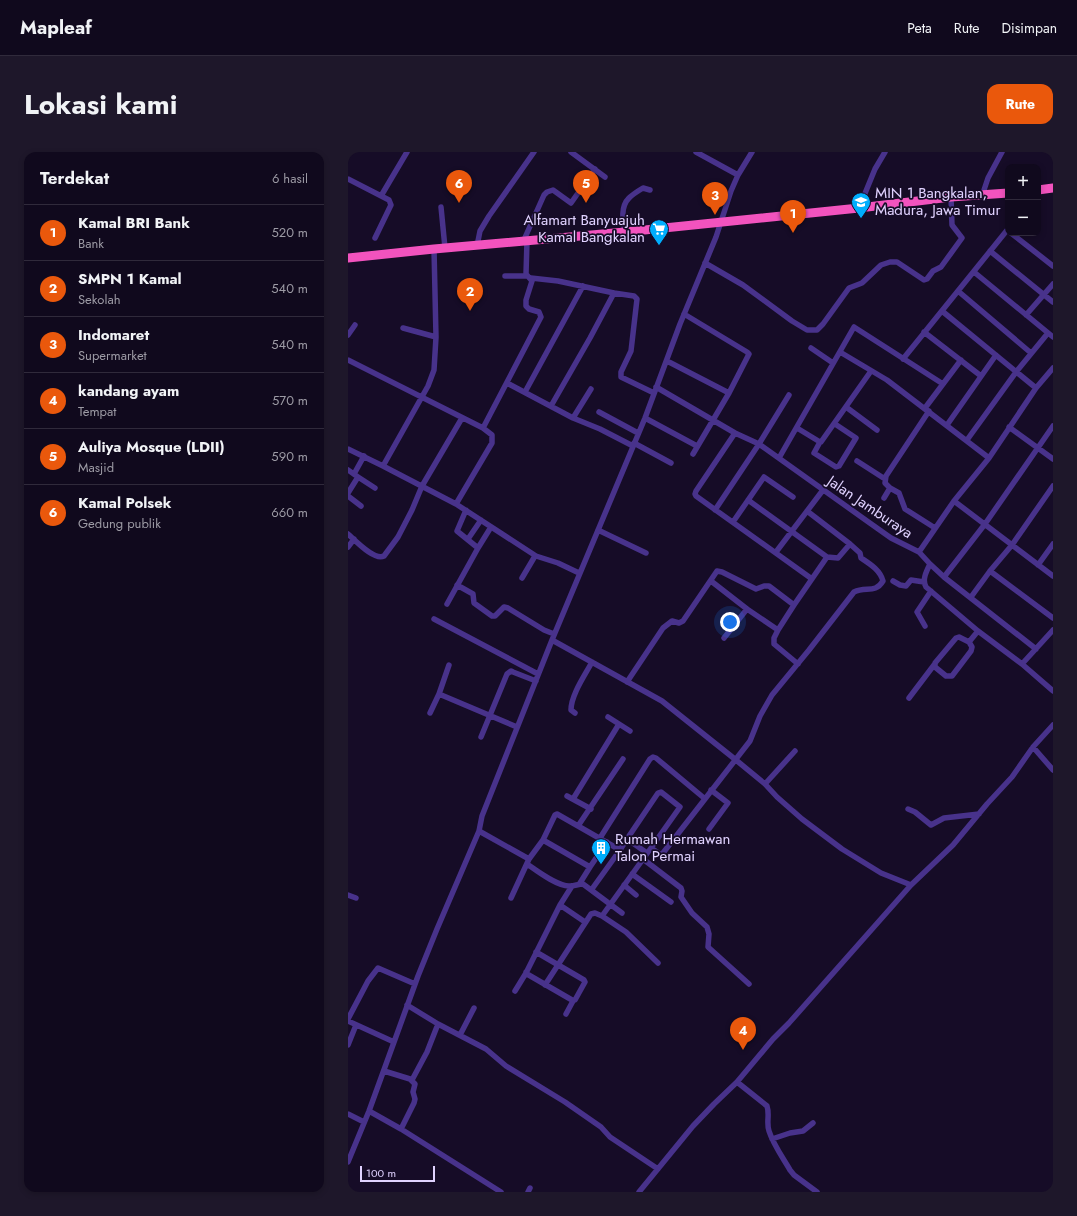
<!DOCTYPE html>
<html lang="id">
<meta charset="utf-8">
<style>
:root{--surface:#10091d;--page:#1e172a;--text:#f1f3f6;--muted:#9c9aa4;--line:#302a3b;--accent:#ea580c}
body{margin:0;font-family:Jost,sans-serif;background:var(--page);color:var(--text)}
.controls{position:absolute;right:12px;top:12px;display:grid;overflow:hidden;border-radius:8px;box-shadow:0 2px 6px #0003}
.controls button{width:36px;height:36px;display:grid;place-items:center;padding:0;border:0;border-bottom:1px solid var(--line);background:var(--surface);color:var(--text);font:20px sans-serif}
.scale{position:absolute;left:12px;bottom:10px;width:75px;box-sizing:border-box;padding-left:4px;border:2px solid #e0d2ff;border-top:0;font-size:11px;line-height:14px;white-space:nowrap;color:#e0d2ff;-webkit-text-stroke:3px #160c27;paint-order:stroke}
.you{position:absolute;left:382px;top:470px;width:14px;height:14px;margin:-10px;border:3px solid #fff;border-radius:50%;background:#1a73e8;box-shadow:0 0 0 6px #1a73e833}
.badge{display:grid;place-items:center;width:26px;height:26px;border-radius:50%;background:var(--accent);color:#fff;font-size:13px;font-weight:700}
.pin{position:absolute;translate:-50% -33px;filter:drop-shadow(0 1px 2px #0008)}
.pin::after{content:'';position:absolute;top:21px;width:14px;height:12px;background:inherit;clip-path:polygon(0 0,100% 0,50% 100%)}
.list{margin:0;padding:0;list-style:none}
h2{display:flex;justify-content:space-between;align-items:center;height:52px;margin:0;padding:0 16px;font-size:17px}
h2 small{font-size:13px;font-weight:400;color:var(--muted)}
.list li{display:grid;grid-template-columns:26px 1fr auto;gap:12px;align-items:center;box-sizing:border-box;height:56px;padding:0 16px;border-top:1px solid var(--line)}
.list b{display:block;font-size:15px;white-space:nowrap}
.list p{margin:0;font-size:13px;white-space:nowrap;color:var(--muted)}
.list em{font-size:13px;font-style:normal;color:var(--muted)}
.map{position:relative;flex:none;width:705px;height:1040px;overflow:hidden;border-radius:12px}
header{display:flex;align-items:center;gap:24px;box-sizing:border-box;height:56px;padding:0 20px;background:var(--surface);border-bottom:1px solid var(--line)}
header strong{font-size:19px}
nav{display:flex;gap:22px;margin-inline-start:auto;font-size:14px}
.intro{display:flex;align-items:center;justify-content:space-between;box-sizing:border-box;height:96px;padding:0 24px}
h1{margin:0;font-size:28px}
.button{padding:10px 18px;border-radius:12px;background:var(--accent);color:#fff;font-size:14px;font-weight:700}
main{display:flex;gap:24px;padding:0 24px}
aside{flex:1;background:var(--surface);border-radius:12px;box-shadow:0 2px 6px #0003}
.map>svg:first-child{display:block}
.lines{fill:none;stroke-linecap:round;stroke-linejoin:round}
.minor{stroke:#48328b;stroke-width:5.5}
.trunk{stroke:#f253be;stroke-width:9}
.labels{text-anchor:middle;stroke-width:3.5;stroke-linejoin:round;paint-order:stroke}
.poi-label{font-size:15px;fill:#e0d2ff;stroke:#160c27;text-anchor:start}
.street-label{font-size:15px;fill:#e0d2ff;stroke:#160c27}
</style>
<header>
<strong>Mapleaf</strong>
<nav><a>Peta</a><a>Rute</a><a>Disimpan</a></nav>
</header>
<div class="intro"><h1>Lokasi kami</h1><a class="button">Rute</a></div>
<main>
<aside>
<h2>Terdekat<small>6 hasil</small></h2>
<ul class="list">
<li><span class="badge">1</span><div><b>Kamal BRI Bank</b><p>Bank</p></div><em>520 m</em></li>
<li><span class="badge">2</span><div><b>SMPN 1 Kamal</b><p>Sekolah</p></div><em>540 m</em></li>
<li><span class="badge">3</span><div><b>Indomaret</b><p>Supermarket</p></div><em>540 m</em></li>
<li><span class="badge">4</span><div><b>kandang ayam</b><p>Tempat</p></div><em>570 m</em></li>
<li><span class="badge">5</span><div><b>Auliya Mosque (LDII)</b><p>Masjid</p></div><em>590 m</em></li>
<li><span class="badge">6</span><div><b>Kamal Polsek</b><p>Gedung publik</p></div><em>660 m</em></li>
</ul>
</aside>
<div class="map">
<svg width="705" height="1040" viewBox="0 0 705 1040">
<rect width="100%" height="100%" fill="#160c27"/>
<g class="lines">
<path class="minor" d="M223,0L257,25
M348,0L390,23
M0,27L41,48L43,53L42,55L27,86
M33,44L59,0
M634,44L640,26L654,0
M93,55L97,96
M511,56L527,17L537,0
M277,80C275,69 272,55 281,46C285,42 290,39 295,36L302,38
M663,81L705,114
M175,90L196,43L199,40L205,38L223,51L247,17
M129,94L132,79L141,64L186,0
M642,99L705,150
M357,111L395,133L444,169L459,178H469L475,172L501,136L514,131L533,113L542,110H549L576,128L579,127L585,119L593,115L614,86L604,73L603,45
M626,120L705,185
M157,124H179
M183,126L210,129L266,141L242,186L203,254
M610,139L683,201
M266,141L286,144L289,147L283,199L273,220V225L306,241
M594,159L688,236
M336,162L399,200L401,202L381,241L345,302
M678,163L705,132
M55,176L88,185
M576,180L633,224
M0,183L7,173
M463,196L485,211
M492,200L539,228L641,306
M555,207L660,77
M0,208L135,276L144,283V291L108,352
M319,209L381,241
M159,231L225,266L252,277L285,294
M308,235L387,281L411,292L519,369L543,386L571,400L606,349L641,306L688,236L705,216
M177,240L235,134
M498,255L529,278
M577,256L613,208
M581,259L538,324L537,331L542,336L551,341L557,357L587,376
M251,260L290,281
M225,266L243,237
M297,266L349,294
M599,273L648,203
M661,275L705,307
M135,276L193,165L191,160L181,157L178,154V148L184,129L178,122L179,89
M449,276L472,290H473L523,219
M387,281L348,339L347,342L348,344L464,427
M619,288L668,220L700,181
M472,290L466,301L488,315L491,314L508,286L487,272
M286,291L323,311
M0,297L35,314L108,352L188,404L210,411L231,421
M431,306L506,175L595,232
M509,309L537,327
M35,314L80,234L86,218L88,185L86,97
M0,318L10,325L0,341
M6,322L16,304
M10,325L27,336
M0,344L13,354
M536,346L542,336
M606,349L705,424
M367,358L411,292L441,243
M459,359L502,392
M385,370L416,325L445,345
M250,378L298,401
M0,382C7,388 26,409 36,404L50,385L64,358L74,334L114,266
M120,387L133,368
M0,395L6,387
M130,396L143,375
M428,400L475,338
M571,400L582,412L596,425
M582,412C578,420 574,428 578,435L630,479L674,512
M690,413L705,392
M642,419L705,466
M174,426L187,404
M363,429L399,457
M545,429L552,433L558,434L563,428L576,430
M109,433L125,442L126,451L144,464H147L156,455L160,456L196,478L206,482
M623,445L642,419L664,393L705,334
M99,452L130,396L109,379L118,358
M86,467L190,522
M577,474L569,460L583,439
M430,478L446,453L479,405
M705,478L674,512L705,539
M376,486L399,457L430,478L426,486V492L450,512
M204,488L314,549L388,608L417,632L429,645L454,667L494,697L533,721L563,733L441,871L425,887L389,930L366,952L345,974L291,1040
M621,490L611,485L608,486L587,511V515L598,524H604L623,499L624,495L621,490L630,479
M688,497L596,425L637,372L705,274
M101,513L91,542L169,575
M279,530L315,476L324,469L331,471L335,469L369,419L374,420L408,437L416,434H421L446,453
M561,546L586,513
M82,561L91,542
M227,561L223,558C223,543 237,523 244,510
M260,565L282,579
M133,585L159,522L163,519L165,520L188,529
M685,595L705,618
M417,632L447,599
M219,644L243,657
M225,647L271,572
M560,657L567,660L583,673L596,666L631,662
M230,674L275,607
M361,677L380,651L363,638
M252,686L302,607L305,605L308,606L356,646
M279,687L310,641L313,640L332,655L303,696
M195,688L242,715L259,690
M181,707L195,688L207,663L209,662L272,698L279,687L299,701
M295,707L333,736L334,739L333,745L344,761L359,775L361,782L360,795L401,832
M179,712C189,719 210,735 222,734C227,734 230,732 235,732L274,761
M284,722L323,750
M232,731L242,715
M276,733L288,743
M563,733L605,693L639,652L664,625L685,595L705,573
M244,737L272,698
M0,743L8,746
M163,746L181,707L131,679L134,664L204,488L297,266L332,172L368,85L383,39L390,23L404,0
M212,753L237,770
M254,764L278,780L310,811
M188,800L236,828L237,830L227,848H224L179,822L178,820L179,819L212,753L224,734
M197,833L243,762L247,761L254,764L303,696L312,702L315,701L402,589L412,564L424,543L461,498L506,440C518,434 527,442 535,429C532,418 522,412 513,406L512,401L502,392L490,406L479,405L400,348
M167,839L178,821
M59,853L90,872L138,897L158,914L217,950L253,975L262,985L310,1017
M218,862L225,849
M0,867L20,829L30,816L67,832
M0,869L46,890
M112,883L126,856
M0,893L8,873
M36,919L62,927L67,932L65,940L67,947L66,951L53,977
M64,928L79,900L90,872
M389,930L419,954C422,963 418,970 421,979C425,992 435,1006 442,1018L446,1023L469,1040
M21,959L53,977L153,1040
M0,962L16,970
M424,987L442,981L455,979L465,971
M0,1010L21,959L70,824L89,777L131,679
M180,1040L182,1036"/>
<path class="trunk" d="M690,38L705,36
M0,106L86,97L277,80L511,56L603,45L660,41"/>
</g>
<defs>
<symbol id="school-pin" viewBox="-11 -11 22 30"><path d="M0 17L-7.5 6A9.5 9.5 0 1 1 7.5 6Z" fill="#00aefd" stroke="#160c27"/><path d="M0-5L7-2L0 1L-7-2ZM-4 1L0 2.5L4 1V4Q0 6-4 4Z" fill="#fff"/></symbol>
<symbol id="supermarket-pin" viewBox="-11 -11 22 30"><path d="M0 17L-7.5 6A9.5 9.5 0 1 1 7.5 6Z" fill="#00aefd" stroke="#160c27"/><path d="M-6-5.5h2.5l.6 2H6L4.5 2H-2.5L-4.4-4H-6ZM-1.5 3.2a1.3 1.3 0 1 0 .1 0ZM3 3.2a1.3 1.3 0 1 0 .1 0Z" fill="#fff"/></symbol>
<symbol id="building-pin" viewBox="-11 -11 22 30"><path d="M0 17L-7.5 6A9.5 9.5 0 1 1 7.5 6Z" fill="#00aefd" stroke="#160c27"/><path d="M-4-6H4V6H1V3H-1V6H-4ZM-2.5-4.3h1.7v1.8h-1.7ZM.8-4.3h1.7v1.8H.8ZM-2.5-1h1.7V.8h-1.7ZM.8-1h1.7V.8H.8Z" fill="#fff"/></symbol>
</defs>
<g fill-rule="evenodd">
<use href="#school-pin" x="502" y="39" width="22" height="30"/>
<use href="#supermarket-pin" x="300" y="66" width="22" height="30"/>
<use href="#building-pin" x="242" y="685" width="22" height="30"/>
</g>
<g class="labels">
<g class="poi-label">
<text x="527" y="46">MIN 1 Bangkalan,<tspan x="527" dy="17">Madura, Jawa Timur</tspan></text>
<text x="297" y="73" text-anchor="end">Alfamart Banyuajuh<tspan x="297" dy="17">Kamal Bangkalan</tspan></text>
<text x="267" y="692">Rumah Hermawan<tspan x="267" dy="17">Talon Permai</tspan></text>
</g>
<g class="street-label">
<text transform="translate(522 355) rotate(34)" y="5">Jalan Jamburaya</text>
</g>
</g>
</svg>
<div class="controls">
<button>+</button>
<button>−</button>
</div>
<div class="scale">100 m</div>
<div class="you"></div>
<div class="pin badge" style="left:445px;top:81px">1</div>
<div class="pin badge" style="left:122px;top:159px">2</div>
<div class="pin badge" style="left:367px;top:63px">3</div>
<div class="pin badge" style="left:395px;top:898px">4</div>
<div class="pin badge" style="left:238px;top:51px">5</div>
<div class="pin badge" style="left:111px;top:51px">6</div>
</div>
</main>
